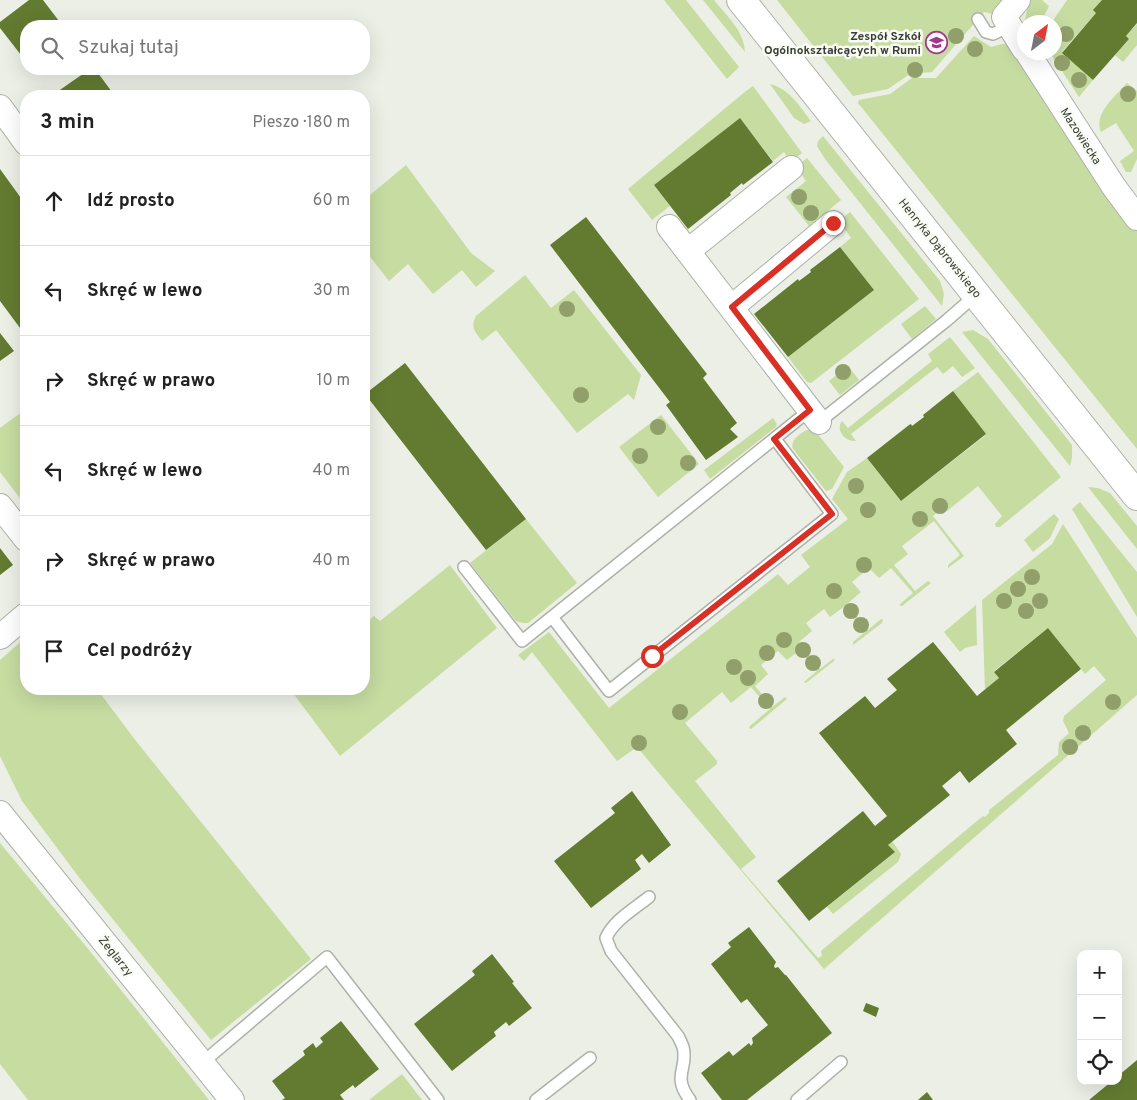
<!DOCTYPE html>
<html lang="pl">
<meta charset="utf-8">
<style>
:root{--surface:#fff;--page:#f2f2f2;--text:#222;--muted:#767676;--line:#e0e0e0}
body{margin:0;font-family:Overpass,sans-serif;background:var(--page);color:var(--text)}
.controls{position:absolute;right:15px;bottom:15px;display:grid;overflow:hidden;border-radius:10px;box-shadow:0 5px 20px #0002}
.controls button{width:45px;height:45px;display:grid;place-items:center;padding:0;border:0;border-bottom:1px solid var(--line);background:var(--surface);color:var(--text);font:25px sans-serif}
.compass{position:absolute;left:1017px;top:15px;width:45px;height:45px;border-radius:50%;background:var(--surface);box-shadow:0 5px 20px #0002;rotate:32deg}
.stop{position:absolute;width:15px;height:15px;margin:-11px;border:4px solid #d93025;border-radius:50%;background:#fff}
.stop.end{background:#d93025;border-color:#fff;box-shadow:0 1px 5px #0008}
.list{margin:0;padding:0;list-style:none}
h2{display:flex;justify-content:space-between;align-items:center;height:65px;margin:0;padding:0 20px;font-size:21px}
h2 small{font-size:16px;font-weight:400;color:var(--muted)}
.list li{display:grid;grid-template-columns:32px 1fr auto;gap:15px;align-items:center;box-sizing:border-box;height:90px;padding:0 20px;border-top:1px solid var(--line)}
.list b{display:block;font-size:19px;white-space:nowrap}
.list em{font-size:16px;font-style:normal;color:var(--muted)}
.icon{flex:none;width:28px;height:28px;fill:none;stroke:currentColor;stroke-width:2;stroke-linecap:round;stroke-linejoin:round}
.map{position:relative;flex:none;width:1137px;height:1100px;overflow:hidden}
.search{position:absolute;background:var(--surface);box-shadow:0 5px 20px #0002;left:20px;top:20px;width:350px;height:55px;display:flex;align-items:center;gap:12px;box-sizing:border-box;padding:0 18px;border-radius:20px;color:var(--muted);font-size:19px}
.panel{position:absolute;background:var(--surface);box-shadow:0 5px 20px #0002;left:20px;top:90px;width:350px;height:605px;border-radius:20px}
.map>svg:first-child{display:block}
.green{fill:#c6dca1}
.building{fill:#637b30}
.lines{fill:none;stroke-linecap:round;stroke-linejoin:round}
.lane-casing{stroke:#adb1a8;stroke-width:14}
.street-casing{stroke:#adb1a8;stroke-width:26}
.secondary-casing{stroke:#adb1a8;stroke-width:30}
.lane{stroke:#fff;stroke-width:11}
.street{stroke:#fff;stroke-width:24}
.secondary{stroke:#fff;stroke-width:28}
.tree{fill:#91a06b}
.route{stroke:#d93025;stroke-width:6}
.labels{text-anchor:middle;stroke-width:5;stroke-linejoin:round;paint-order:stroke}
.poi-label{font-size:12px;font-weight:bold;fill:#3a3c38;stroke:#f8fcf3;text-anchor:end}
.street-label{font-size:12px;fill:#3a3c38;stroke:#f8fcf3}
</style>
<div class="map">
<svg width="1137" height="1100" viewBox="0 0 1137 1100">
<rect width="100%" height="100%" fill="#ebefe5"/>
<path class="green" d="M664,0H686L739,67L727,79Z
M703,0H714C727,16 744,31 745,52Z
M777,0H1004L993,14L984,12L932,72L910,74L888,89L853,96Z
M1031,0H1042L1049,6L1041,22H1025L1027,9Z
M1067,0H1102L1096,13L1062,52L1093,80L1079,97L1050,53L1054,52V22H1052Z
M1137,24V45L1123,62L1115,55L1129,39L1126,36Z
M974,36L991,47C997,46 1002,43 1008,44L1124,219L1137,230V449L858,103L859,100L890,94L912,78H936Z
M1127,83L1137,91V159L1131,172H1126L1120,161L1134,151L1116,123L1101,132C1093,113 1116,96 1127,83Z
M770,84C790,89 799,106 811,121L804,124L794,118Z
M753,86L802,153L791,162L784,152L773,161L740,119L654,185L670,206L652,220L628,189L746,91Z
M823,136L940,281L944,294L942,306L825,159L817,146L818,141Z
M807,158L841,200L809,226L786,197L806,181L796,167Z
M406,165L471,253L495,271L476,287L462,270L433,294L408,264L389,281L364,249V200Z
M850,212L919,299L811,383L807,382L788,357L873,290L840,247L851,238L839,221Z
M525,275L551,308L574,290L641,375L634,400L628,394L577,433L496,330L482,341C475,332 470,327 476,316Z
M925,306L936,319L912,339L901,324Z
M973,330L988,339L1072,445V458L1070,466L962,332Z
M950,337L975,368L962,377L953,366L943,374L937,367L851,434L856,441C845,442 835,430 842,421L848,428L932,361L928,354Z
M848,366L859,380L840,395L829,381Z
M978,372L1061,477L1000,527H996L995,524L1002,516L978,486L947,511L944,507L933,516L964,556L948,568V565L960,555L934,521L902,546L908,554L894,565L915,591L928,581L931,583L902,606H900V604L913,593L891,568L879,578L869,568L852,582L861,592L847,604L868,630L881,619L883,620L882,623L853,645V642L865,632L845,606L830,617L824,609L806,623L812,631L799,642L820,669L833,659H835L834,661L806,683L804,682L805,681L817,671L800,650L787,660L778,651L761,665L768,674L755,686L772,707L785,697L787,699L751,729L749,728L750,726L770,709L751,687L731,703L722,692L685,723L717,761V764L695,781L756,857L741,869L818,958L822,956L821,951L983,816L985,817L989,813V810L1058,755L1059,742L1069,733L1063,721L1064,716L1106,680L1094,666L1085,674L1048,628L994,671L999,678L985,690L982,600L1052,544L1063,524L1137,638V695L824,969L637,747L617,761L532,652L524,661L518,655L549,632L609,708L778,574L788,585L810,567L801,555L848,519L832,499L847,472L867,458L901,501L986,435L953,391Z
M26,409V506L0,472V428Z
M661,415L699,464L658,497L619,447Z
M773,418L777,424L776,427L710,479L704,470Z
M806,430H812L817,433L844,467L832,489L826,491L793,449C790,440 799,435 806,430Z
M1088,487L1098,488L1110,493L1137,526V549Z
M1080,502L1137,572V617L1072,509Z
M1054,514L1059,519L1050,538L1033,552L1024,540Z
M526,519L577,583L528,623H523L516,621L470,563Z
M450,565L497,628L340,756L290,689H364V624L374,616L380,621Z
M976,605L977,645L965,648L960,652L944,632Z
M26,637V689H97L136,741L311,959L211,1040L81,880L22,801L0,756V660Z
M892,841L901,854L898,862L833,914L827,907L894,853L888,845Z
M0,843L89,950L209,1100H28L0,1064Z
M402,1074L422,1100H369Z"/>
<path class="building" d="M29,0H43L62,25L60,26H26V51L21,55L0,28V22Z
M1102,0H1137V23L1126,36L1129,39L1093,80L1062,53L1096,13L1093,10Z
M90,69H95L115,96H56L54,94Z
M740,118L773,162L743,185L742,183L730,193L731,195L688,229L654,185Z
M0,169L26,205V336L0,301Z
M586,217L707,374L703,378L737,423L730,429L738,437L706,460L666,405L670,402L550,245Z
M840,247L874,290L788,357L754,314L798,279L799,281L811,272L810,270Z
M0,333L14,351L0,361Z
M405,363L526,519L486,550L365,394Z
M953,391L986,434L901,501L867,458L909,425L911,424L912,426L924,417L923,415Z
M0,548L13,565L0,575Z
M1048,628L1081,669L1006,730L1017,744L969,783L960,771L942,786L950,795L888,845L895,852L809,921L777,881L863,811L875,826L887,816L819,733L865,696L875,708L897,690L887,679L933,642L977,696L999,678L994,672Z
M632,791L671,845L649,863L642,854L635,860L641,869L591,908L554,861L615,813L611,808Z
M749,927L776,962L774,966L775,968L778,967L785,975H786L832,1033L747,1100H722L701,1073L729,1051L733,1056L749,1043L751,1046L753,1043L752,1038L768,1025L747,999L741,1003L711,964L731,947L728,943Z
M492,954L514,982L512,983L532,1008L509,1026L506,1022L494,1032L496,1036L452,1071L414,1024L475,975L472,971Z
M866,1003L879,1008L876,1017L863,1011Z
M341,1021L379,1069L355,1088L353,1085L340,1095L344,1100H282L285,1098L272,1081L305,1055L303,1051L313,1043L316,1048L323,1042L320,1038Z
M1137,1060V1100H1089L1112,1081H1118V1076Z
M927,1092L933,1100H918Z"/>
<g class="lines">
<defs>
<path id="lane" d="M978,19L986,32L993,34L1010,26
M819,422L946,321L977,294
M464,567L522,641L810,410
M552,617L609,691L832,514L775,439
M649,897C634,909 613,921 606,938L611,951L678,1036C680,1040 682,1044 683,1047C689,1068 671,1075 690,1100
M202,1063L327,957L438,1100
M536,1100L590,1058
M797,1100L841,1062"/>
<path id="street" d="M1018,0L1004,17L1024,49
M1027,52L1114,187L1137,218
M0,107L26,143
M669,227L819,422
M688,251L791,168
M732,307L833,223
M0,506L26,539
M0,637L26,615
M0,813L232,1100"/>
<path id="secondary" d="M741,0L1137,496"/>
</defs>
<use href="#lane" class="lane-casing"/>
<use href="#street" class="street-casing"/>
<use href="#secondary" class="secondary-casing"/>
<use href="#lane" class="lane"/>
<use href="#street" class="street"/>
<use href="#secondary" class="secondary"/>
</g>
<g class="tree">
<circle cx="1066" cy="34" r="8"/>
<circle cx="956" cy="36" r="8"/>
<circle cx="975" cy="49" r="8"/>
<circle cx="1062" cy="63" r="8"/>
<circle cx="915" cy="70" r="8"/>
<circle cx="1079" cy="80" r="8"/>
<circle cx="1128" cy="94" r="8"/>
<circle cx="799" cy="197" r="8"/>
<circle cx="811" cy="213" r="8"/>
<circle cx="567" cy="309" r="8"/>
<circle cx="843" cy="372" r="8"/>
<circle cx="581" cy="395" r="8"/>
<circle cx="658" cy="427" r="8"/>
<circle cx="640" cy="456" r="8"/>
<circle cx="688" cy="463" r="8"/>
<circle cx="856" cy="486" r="8"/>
<circle cx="940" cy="506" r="8"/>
<circle cx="868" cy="510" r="8"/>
<circle cx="920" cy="519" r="8"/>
<circle cx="864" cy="565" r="8"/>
<circle cx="1032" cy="577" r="8"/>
<circle cx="1018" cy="589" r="8"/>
<circle cx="834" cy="591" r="8"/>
<circle cx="1004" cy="601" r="8"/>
<circle cx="1040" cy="601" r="8"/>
<circle cx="851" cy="611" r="8"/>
<circle cx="1026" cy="611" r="8"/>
<circle cx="861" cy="625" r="8"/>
<circle cx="784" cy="640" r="8"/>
<circle cx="803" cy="650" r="8"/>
<circle cx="767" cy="653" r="8"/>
<circle cx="813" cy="663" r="8"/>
<circle cx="734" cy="667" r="8"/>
<circle cx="748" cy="678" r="8"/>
<circle cx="766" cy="701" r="8"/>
<circle cx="1113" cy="702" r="8"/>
<circle cx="680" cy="712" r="8"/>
<circle cx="1083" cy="733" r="8"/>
<circle cx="639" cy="743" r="8"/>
<circle cx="1070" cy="747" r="8"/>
</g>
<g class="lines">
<path class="route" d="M652,656L832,514L774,439L810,410L732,307L833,223"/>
</g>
<defs>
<symbol id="school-ring" viewBox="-11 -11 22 22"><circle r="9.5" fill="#f8fcf3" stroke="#a43492" stroke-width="1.5"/><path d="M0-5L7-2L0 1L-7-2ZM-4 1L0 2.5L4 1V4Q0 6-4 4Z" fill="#a43492"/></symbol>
</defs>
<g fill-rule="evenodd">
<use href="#school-ring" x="924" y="30" width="25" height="25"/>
</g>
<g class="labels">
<g class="poi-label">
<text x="921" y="40">Zespół Szkół<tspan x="921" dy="14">Ogólnokształcących w Rumi</tspan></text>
</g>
<g class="street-label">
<text transform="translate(1081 136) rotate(57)" y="4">Mazowiecka</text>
<text transform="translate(940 248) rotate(51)" y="4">Henryka Dąbrowskiego</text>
<text transform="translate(116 956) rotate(51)" y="4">Żeglarzy</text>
</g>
</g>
</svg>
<div class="controls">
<button>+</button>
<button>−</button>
<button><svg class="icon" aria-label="locate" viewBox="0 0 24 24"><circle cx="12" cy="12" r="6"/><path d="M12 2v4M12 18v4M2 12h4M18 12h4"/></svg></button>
</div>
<svg class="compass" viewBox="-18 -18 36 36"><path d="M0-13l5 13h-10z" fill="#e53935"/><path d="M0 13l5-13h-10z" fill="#767676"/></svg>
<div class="stop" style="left:652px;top:656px"></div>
<div class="stop end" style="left:833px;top:223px"></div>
<div class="search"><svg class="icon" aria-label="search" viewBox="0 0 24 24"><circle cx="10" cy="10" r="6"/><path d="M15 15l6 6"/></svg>Szukaj tutaj</div>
<section class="panel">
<h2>3 min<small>Pieszo · 180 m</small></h2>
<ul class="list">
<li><svg class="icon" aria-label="ahead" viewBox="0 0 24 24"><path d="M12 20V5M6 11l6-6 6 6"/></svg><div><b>Idź prosto</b></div><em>60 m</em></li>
<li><svg class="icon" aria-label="left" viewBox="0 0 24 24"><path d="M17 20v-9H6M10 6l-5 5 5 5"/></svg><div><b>Skręć w lewo</b></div><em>30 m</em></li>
<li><svg class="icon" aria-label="right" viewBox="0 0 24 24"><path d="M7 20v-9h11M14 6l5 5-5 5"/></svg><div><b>Skręć w prawo</b></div><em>10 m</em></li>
<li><svg class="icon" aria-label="left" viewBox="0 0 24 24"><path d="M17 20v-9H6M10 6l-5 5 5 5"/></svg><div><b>Skręć w lewo</b></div><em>40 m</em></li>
<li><svg class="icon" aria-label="right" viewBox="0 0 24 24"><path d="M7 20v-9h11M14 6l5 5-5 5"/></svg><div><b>Skręć w prawo</b></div><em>40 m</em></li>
<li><svg class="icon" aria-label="arrive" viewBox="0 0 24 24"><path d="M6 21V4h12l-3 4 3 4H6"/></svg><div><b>Cel podróży</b></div></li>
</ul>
</section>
</div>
